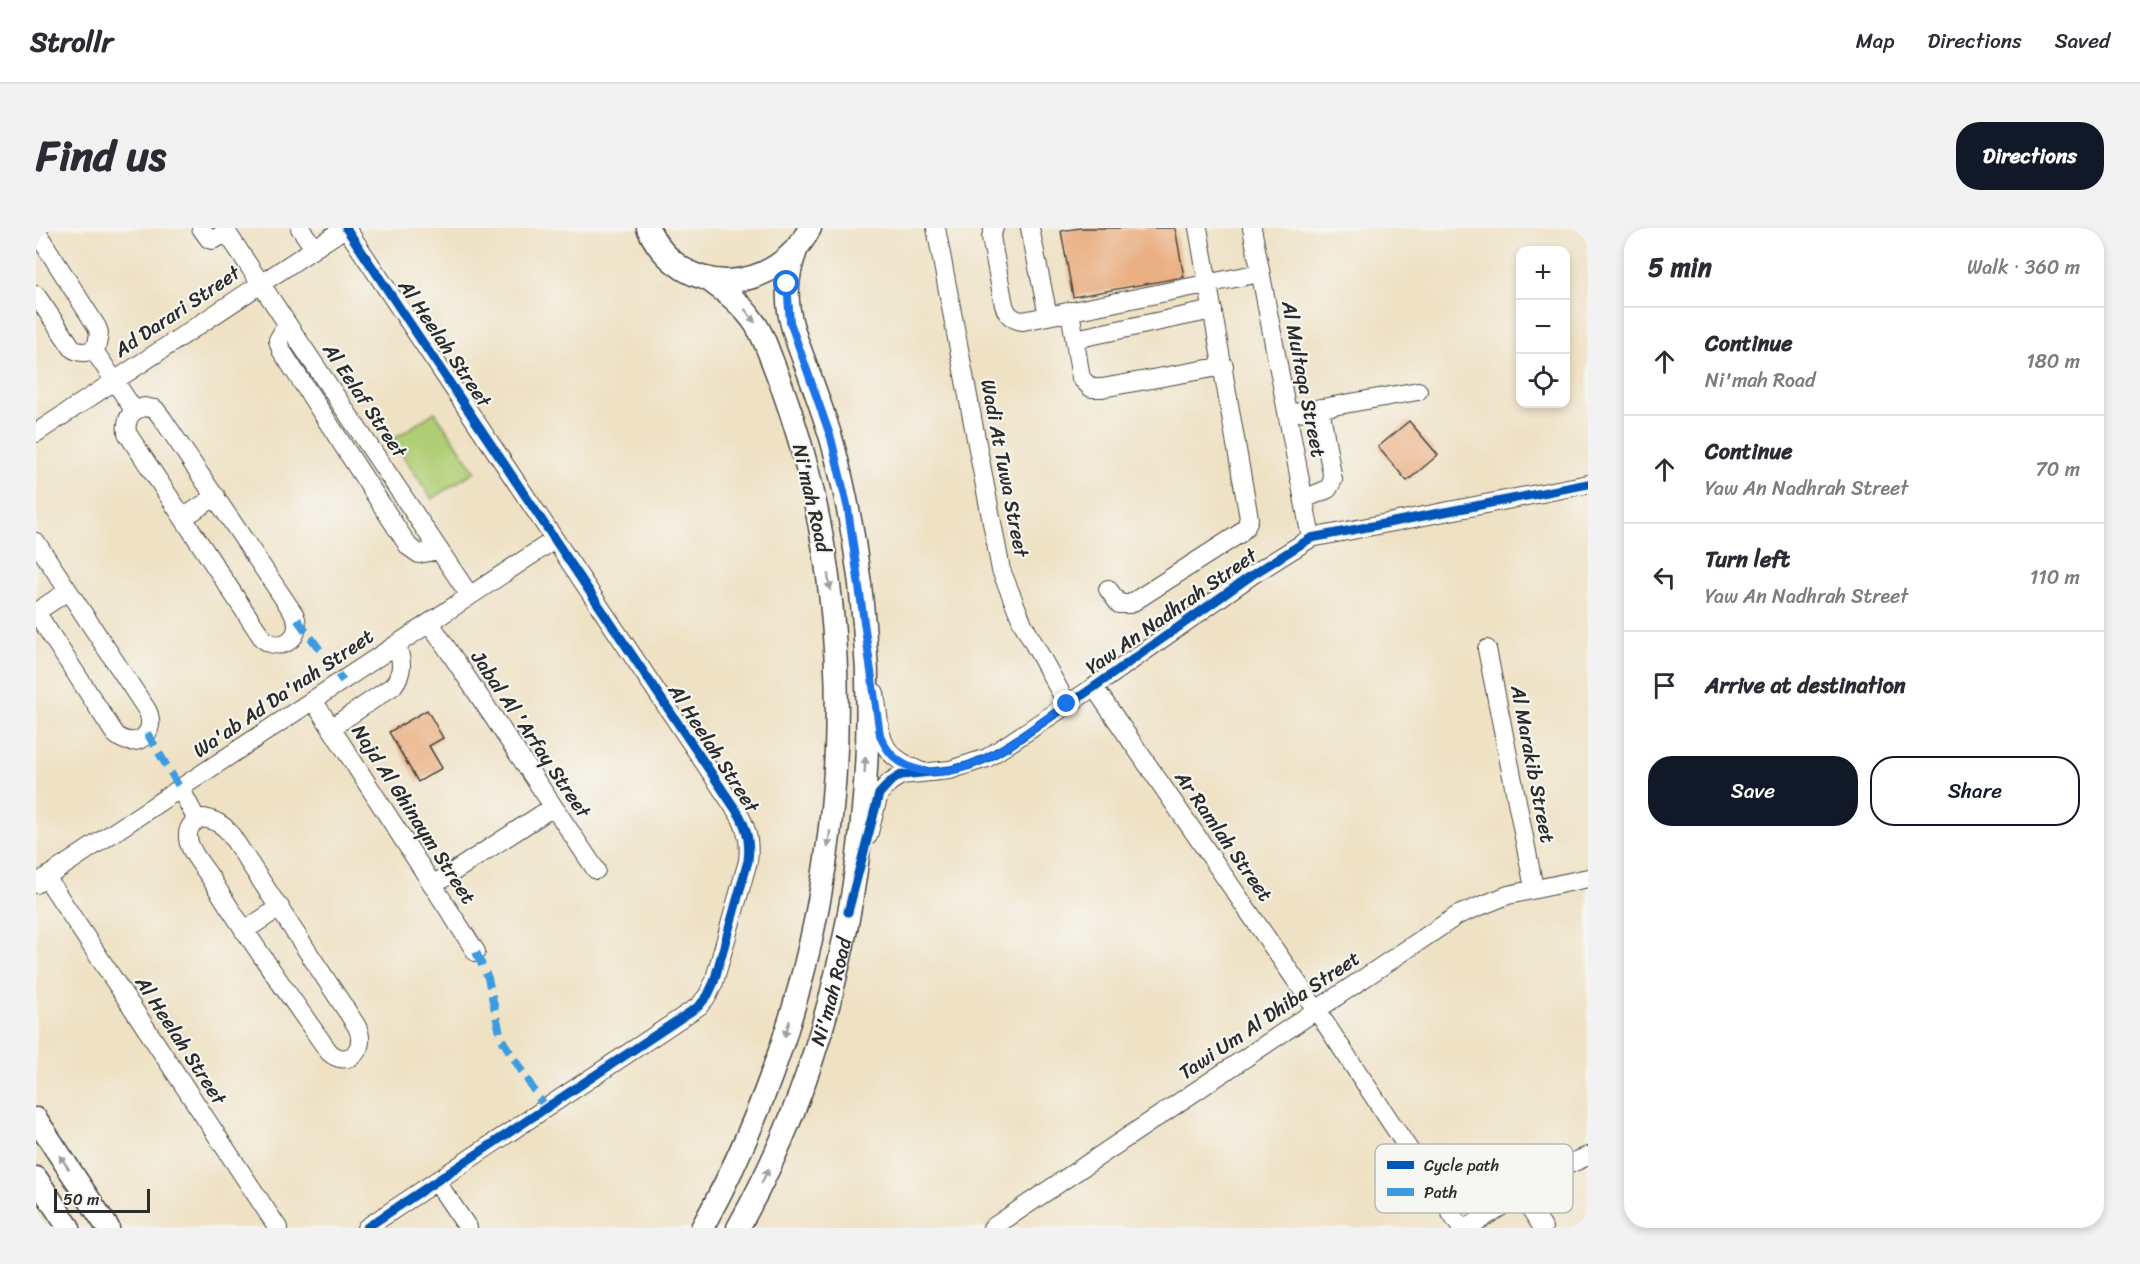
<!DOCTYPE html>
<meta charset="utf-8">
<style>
:root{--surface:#fff;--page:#f2f2f3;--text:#2b2b33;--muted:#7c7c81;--line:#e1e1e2;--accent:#111827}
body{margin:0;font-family:Sriracha,sans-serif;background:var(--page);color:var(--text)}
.controls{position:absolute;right:18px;top:18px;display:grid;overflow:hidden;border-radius:12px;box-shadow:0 3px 9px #0003}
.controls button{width:54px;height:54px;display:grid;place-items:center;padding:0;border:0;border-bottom:2px solid var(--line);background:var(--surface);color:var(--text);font:30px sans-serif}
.scale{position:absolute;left:18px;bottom:15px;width:96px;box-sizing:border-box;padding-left:6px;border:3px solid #2b2b2b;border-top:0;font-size:16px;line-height:21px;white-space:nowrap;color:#2b2b2b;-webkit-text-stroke:4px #f6f6f2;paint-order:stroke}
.stop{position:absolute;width:18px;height:18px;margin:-14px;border:4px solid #1a73e8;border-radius:50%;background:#fff}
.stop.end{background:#1a73e8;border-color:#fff;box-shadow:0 2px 6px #0008}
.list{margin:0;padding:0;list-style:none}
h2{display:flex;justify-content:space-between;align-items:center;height:78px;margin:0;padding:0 24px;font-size:26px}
h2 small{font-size:20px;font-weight:400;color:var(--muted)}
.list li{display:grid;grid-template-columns:39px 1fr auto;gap:18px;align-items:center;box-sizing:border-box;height:108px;padding:0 24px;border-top:2px solid var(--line)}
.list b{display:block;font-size:22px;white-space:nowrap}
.list p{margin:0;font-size:20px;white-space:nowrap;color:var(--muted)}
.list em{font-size:20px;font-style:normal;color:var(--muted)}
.actions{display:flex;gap:12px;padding:18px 24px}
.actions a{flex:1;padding:14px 0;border:2px solid var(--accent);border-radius:24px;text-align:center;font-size:21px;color:var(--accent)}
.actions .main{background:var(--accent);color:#fff}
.icon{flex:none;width:33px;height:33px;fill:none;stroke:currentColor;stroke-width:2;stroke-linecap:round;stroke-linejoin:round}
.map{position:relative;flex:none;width:1552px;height:1000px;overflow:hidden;border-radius:24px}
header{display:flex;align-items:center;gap:36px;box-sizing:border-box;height:84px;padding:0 30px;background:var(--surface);border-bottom:2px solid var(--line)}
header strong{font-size:28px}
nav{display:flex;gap:33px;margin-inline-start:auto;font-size:21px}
.intro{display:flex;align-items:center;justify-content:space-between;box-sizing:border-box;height:144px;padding:0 36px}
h1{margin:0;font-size:42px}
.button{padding:15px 27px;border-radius:24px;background:var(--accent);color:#fff;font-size:21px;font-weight:700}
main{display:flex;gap:36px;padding:0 36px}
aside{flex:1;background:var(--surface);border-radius:24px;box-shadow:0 3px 9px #0003}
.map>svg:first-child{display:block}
.green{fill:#b0ce75;stroke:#6e7c50;stroke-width:1.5}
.building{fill:#eab083}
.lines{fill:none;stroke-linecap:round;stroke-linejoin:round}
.minor-casing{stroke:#484642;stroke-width:20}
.major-casing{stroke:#484642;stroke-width:25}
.minor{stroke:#fff;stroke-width:18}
.major{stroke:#fff;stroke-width:22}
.quiet{stroke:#3d9ce1;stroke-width:8;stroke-dasharray:15 8;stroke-linecap:butt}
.cycleway-casing{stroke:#f6f6f2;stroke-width:13}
.cycleway{stroke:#0057b8;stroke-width:9}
.oneway{fill:#a0a0a0}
.route{stroke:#1a73e8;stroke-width:8}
.labels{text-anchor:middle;stroke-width:4.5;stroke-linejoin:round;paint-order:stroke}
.street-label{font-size:20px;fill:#2b2b2b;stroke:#f6f6f2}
.key{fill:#f6f6f2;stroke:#b9b9b6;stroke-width:1.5}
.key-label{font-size:16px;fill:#2b2b2b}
</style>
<header>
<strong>Strollr</strong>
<nav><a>Map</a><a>Directions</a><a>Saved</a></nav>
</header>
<div class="intro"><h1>Find us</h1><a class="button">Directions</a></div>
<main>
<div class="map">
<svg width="1552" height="1000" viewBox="0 0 1552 1000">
<rect width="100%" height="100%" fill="#f6f6f2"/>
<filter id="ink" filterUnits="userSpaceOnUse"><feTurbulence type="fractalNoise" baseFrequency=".0167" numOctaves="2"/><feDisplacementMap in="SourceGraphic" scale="12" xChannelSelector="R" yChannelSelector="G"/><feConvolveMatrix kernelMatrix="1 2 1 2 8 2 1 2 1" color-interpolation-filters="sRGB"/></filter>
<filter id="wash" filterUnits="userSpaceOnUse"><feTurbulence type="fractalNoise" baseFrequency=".008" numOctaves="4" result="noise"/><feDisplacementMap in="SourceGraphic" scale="24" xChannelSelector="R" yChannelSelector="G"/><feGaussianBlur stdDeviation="1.35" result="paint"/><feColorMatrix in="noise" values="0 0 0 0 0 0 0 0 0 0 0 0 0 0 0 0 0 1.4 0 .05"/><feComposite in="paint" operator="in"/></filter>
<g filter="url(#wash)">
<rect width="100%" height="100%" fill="#efe1c3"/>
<path class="green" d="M399,184L439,243L396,271L356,212Z"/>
<g id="blocks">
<path class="building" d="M1044,0H1139L1148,49L1037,69L1025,3Z
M1373,193L1402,227L1371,253L1342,219Z
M391,482L407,510L393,518L406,540L382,554L353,504Z"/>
</g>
</g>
<g filter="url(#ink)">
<use href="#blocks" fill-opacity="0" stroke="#484642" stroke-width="1.5"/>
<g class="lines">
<defs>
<path id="minor" d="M165,0L173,11L176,12L192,5
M188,0L254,100L434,368
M264,0L278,20
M310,0L704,588C712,604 714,616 712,633L678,754L672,767L663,778L330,1000
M900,0L965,342L987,396L1031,476
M958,0L955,9L968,77C971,87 977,92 987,93L1224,45
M994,0L1012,88
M1216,0L1275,310
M0,3L61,99L63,105L61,117C54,125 46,126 37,121L0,67
M1034,83L1045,150L1055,160H1066L1188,138
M254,100L246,105L242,112L245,122L373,319L383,326L403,322
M1039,111L1177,82
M57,121L98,182
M108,179L119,181L126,190L258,386C269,408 246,426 227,411L91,205C89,190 95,183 108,179Z
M1252,186L1382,163
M0,205L309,0
M1268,271L1292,261L1297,252L1284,180
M147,290L180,268
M0,314L111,482C123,506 98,524 79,506L0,384
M1072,361L1083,376H1094L1203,306L1210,299L1213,290L1162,0
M0,384L32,363
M394,395L560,642
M1451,421L1498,660
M1058,459L1281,783L1425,1000
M839,465C846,509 839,525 886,544
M277,472L440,724
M295,500L357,458C368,444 366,433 361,417
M144,560L161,592
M168,590C180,593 186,596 193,604L320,797C333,819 313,842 293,824C252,766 211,709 174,649C167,638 152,622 152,609C151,598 159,592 168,590Z
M832,608L843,566L854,554L865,547L914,542L951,530L1058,459L1216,347L1275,310L1552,256
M10,649L242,1000
M0,656L518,312
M397,657L517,579
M208,703L244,679
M400,953L432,1000
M1485,966L1507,1000
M956,1000L1422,687L1472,667L1552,650
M1431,1000L1531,937L1552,928"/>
<g id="major">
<path d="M612,0C645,73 739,68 774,0"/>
<path d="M0,891L72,1000"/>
<path d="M0,950L33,1000"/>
<path d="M666,1000C793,768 836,494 770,236C761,202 750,168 737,135C731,120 726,103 715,90C703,73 686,62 670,50"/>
<path id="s1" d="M702,1000C815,799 855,541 818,314C812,279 805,244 795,210C788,187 780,165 772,143C755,98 742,68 761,20"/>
</g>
</defs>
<use href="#minor" class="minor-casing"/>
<use href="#major" class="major-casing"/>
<use href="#minor" class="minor"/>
<use href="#major" class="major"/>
<path class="quiet" d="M261,391L307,453
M111,505L144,560
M440,724L452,750L465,810L509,880"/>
<defs>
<path id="cycleway" d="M310,0L704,588C712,604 714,616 712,633L678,754L672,767L663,778L330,1000
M812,684L843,566L854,554L865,547L914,542L934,537L951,530L975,516L1058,459L1216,347L1275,310L1552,256"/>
</defs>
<use href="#cycleway" class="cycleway-casing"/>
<use href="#cycleway" class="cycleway"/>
</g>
<defs><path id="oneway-solid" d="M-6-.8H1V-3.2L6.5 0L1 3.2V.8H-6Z" transform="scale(1.5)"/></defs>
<g class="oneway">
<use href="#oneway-solid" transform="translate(714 88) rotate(53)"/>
<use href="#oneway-solid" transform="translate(793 354) rotate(82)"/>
<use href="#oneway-solid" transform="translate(829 537) rotate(-87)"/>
<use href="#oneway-solid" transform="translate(793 611) rotate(97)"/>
<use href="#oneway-solid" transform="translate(751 801) rotate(107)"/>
<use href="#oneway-solid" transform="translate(28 934) rotate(-124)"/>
<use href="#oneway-solid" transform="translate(729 948) rotate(-64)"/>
</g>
</g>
<g class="lines" filter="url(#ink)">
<path class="route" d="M751,56L754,94L795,210L812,281L844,507C850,523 859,533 874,539C927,561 991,504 1031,476"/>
</g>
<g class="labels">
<g class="street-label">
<text transform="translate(141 83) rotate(-34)" y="7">Ad Darari Street</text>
<text transform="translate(409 115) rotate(56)" y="7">Al Heelah Street</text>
<text transform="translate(1268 151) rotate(79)" y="7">Al Multaqa Street</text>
<text transform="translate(329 172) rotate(56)" y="7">Al Eelaf Street</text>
<text transform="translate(969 240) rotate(79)" y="7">Wadi At Tuwa Street</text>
<text transform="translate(776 270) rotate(77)" y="7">Ni'mah Road</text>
<text transform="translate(1135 383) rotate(-35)" y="7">Yaw An Nadhrah Street</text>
<text transform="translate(247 465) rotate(-34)" y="7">Wa'ab Ad Da'nah Street</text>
<text transform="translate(495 506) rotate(56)" y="7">Jabal Al 'Arfay Street</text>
<text transform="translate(678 520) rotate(57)" y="7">Al Heelah Street</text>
<text transform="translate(1497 536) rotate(79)" y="7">Al Marakib Street</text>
<text transform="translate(378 586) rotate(57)" y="7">Najd Al Ghinaym Street</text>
<text transform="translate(1188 608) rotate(55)" y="7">Ar Ramlah Street</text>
<text dy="7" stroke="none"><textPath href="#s1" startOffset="255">Ni'mah Road</textPath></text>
<text transform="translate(1233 787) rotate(-34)" y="7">Tawi Um Al Dhiba Street</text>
<text transform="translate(145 812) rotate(57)" y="7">Al Heelah Street</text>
</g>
</g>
<rect x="1339" y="916" width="198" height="69" rx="9" class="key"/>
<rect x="1351" y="933" width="27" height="8" fill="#0057b8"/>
<rect x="1351" y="960" width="27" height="8" fill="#3d9ce1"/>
<g class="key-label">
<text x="1388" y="943">Cycle path</text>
<text x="1388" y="970">Path</text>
</g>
</svg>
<div class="controls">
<button>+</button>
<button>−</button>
<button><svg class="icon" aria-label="locate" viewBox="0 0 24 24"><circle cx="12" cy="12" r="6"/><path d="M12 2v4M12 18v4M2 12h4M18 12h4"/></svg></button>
</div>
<div class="scale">50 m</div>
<div class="stop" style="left:751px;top:56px"></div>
<div class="stop end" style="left:1031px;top:476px"></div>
</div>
<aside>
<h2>5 min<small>Walk · 360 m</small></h2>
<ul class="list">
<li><svg class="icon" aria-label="ahead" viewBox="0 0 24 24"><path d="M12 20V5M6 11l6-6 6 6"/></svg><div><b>Continue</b><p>Ni'mah Road</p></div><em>180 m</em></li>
<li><svg class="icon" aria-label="ahead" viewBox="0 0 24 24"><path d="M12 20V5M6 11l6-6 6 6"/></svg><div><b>Continue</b><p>Yaw An Nadhrah Street</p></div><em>70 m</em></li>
<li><svg class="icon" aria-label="left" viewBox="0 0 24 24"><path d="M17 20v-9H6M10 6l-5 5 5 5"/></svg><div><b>Turn left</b><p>Yaw An Nadhrah Street</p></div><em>110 m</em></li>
<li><svg class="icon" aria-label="arrive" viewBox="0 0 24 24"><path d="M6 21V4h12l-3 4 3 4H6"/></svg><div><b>Arrive at destination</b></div></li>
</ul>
<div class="actions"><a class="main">Save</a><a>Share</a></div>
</aside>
</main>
